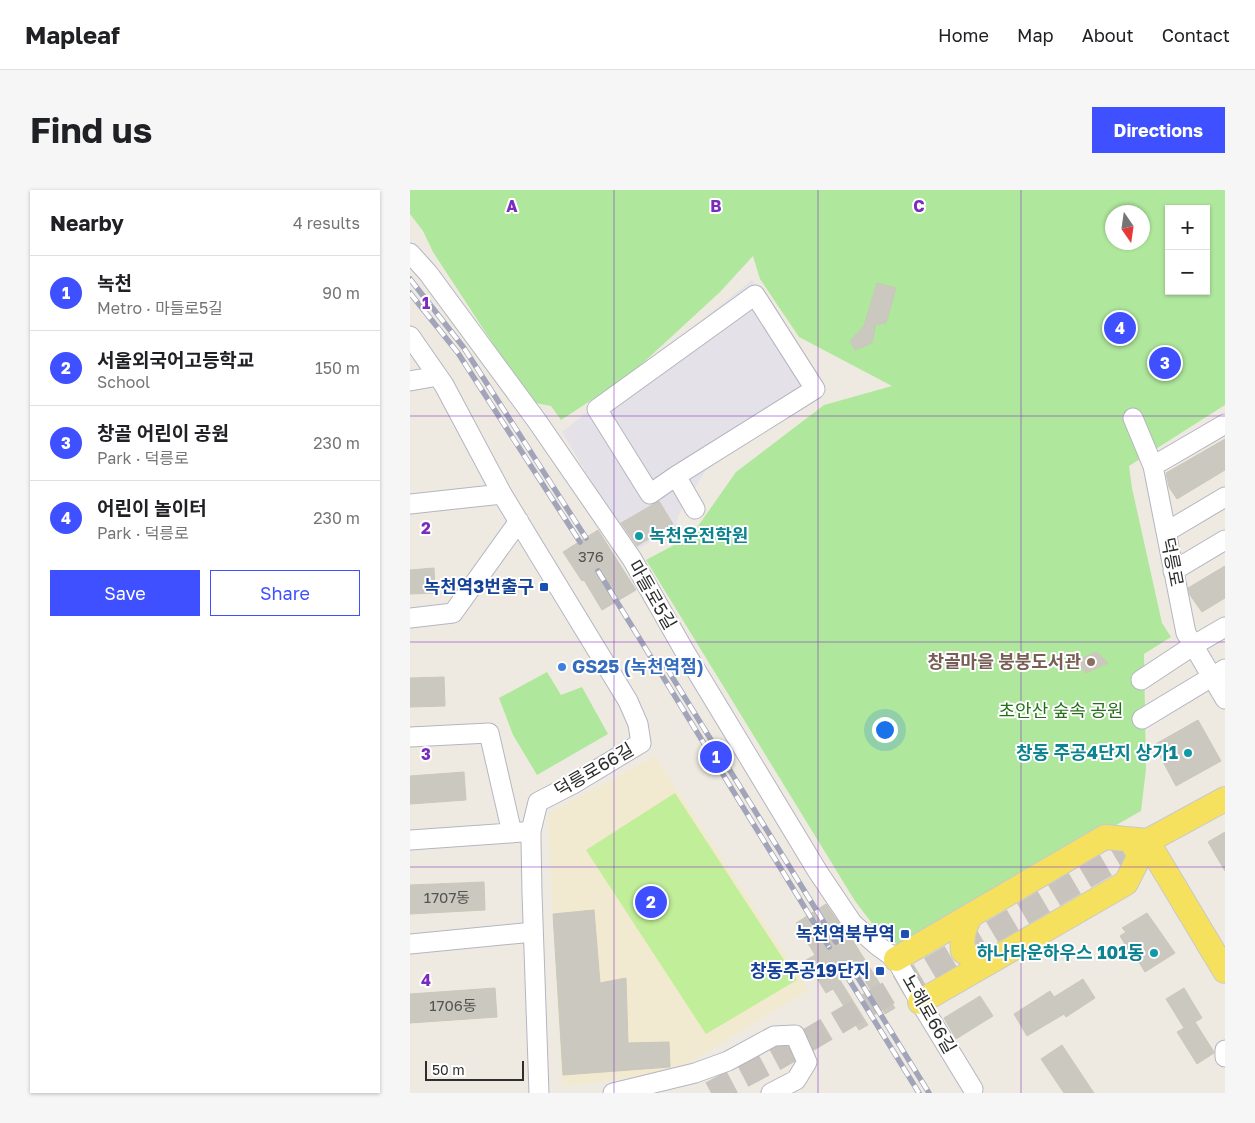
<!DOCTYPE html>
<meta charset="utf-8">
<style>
:root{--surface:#fff;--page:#f6f6f6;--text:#202124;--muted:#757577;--line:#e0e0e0;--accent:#3e50ff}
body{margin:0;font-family:"Golos Text","Noto Sans KR",sans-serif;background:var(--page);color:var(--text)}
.controls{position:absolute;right:15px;top:15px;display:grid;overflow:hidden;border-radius:0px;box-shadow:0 1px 4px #0004}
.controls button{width:45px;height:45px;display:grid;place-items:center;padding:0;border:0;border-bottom:1px solid var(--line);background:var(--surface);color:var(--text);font:25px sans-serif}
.compass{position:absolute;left:695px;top:15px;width:45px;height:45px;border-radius:50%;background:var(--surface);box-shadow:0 1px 4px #0004;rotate:167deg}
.scale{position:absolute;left:15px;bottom:12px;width:99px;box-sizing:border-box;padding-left:5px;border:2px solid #2e2e2e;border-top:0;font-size:14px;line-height:18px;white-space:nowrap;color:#2e2e2e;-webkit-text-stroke:4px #fff;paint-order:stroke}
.you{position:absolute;left:474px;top:539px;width:18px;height:18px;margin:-12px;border:4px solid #fff;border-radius:50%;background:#1a73e8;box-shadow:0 0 0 8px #1a73e833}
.badge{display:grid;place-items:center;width:32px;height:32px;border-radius:50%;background:var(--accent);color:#fff;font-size:16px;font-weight:700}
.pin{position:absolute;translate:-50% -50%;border:2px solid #fff;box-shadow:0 1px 5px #0006}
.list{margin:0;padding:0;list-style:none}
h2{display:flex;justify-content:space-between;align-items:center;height:65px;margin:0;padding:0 20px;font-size:21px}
h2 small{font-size:16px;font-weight:400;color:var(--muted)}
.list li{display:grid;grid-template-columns:32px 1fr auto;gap:15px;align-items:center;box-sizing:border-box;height:75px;padding:0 20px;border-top:1px solid var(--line)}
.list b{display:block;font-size:19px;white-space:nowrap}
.list p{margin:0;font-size:16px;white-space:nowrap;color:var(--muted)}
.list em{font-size:16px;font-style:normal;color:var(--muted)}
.actions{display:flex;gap:10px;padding:15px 20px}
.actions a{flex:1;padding:11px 0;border:1px solid var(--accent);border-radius:0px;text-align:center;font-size:18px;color:var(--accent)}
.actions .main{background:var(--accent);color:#fff}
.map{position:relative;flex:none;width:815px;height:903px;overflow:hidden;border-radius:0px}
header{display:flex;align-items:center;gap:30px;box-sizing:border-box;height:70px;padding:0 25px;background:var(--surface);border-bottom:1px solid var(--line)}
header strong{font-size:24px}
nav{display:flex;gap:28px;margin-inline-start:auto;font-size:18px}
.intro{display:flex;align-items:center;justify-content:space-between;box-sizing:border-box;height:120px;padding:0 30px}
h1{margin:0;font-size:35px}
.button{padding:12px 22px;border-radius:0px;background:var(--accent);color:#fff;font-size:18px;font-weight:700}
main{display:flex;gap:30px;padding:0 30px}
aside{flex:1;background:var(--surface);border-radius:0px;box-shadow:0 1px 4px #0004}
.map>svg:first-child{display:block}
.industrial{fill:#e4e1e8}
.education{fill:#f1e9d0}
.green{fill:#afe79c;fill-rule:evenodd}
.pitch{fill:#c1ee98}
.building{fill:#cbc8bf;stroke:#cbc7ba}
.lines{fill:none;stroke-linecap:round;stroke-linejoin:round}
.major-tunnel{stroke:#c8c4bd;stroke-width:24;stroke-dasharray:24 12;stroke-linecap:butt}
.minor-casing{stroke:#b4b5c1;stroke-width:21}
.major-casing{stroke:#c9c9c9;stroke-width:26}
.minor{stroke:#fff;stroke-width:19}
.major{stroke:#f6e15f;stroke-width:24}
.rail-casing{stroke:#a2a4b9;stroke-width:5.5}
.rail{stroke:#fff;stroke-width:4;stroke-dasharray:11;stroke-linecap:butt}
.grid{fill:none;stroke:#7b2cbf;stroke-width:1;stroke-opacity:0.55}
.culture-dot{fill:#0f9aa8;stroke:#fff;stroke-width:2}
.transit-dot{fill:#1a4fb4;stroke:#fff;stroke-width:2}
.education-dot{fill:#8d6e63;stroke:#fff;stroke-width:2}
.shop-dot{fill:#3f7fe0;stroke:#fff;stroke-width:2}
.labels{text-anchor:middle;stroke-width:4;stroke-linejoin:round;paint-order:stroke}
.number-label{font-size:15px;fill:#555452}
.culture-label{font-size:18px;font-weight:bold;fill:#0d838f;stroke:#fff;text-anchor:end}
.street-label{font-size:18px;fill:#2e2e2e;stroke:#fff}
.transit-label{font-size:18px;font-weight:bold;fill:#164399;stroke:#fff;text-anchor:end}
.education-label{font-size:18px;font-weight:bold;fill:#785e54;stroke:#fff;text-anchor:end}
.shop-label{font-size:18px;font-weight:bold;fill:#366cbe;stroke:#fff;text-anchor:start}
.park-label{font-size:18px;fill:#237019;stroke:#fff}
.grid-label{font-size:16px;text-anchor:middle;font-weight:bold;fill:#7b2cbf;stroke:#fff;stroke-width:4;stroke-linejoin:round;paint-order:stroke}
</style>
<header>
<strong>Mapleaf</strong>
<nav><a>Home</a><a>Map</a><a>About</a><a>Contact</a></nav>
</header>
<div class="intro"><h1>Find us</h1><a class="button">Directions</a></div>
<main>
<aside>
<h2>Nearby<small>4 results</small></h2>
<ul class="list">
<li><span class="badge">1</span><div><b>녹천</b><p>Metro · 마들로5길</p></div><em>90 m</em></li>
<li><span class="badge">2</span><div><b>서울외국어고등학교</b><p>School</p></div><em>150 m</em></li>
<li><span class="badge">3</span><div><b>창골 어린이 공원</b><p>Park · 덕릉로</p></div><em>230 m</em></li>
<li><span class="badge">4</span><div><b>어린이 놀이터</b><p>Park · 덕릉로</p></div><em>230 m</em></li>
</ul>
<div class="actions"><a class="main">Save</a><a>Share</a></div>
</aside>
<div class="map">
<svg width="815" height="903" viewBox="0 0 815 903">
<rect width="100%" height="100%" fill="#efeae1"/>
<path class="industrial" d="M342,90L413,198L296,280L268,326L266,337L223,362L152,242Z"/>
<path class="education" d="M245,566L399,800L263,882L152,897L138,624Z"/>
<path class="green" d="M0,0H815V215L719,276L722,298L752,433L761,447L734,464L736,579L731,621L491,757L464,736L445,711L236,370L281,346L326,282L414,215L482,196L389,147L350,89L343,66L310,102L221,184L151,230L141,216L121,212L23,62L13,41L0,24ZM759,19H796V101H759ZM702,22H732V52H702Z
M137,482L151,505L172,497L198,544L127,585L103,545L89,508Z"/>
<path class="pitch" d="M265,603L387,790L296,844L176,660Z"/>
<path class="building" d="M467,93L486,98L476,133L466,134L462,153L445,160L440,151L454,136Z
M815,249V280L767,309L759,297L756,283Z
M249,311L263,334L227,356L211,333Z
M188,340L226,400L192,420L174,390L172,391L153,362Z
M815,376V408L792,422L780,405L778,398Z
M24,378L25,403L0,404V380Z
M687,462L698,473L676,483L664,471Z
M34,487L35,516L0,517V488Z
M788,530L811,571L766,596L744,555Z
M54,582L56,610L0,614V586Z
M815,642V681L798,652Z
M74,692L75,720L0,724V695Z
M416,714L434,740L440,746L485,818L475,824L446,776L428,787L458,835L449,840L423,799L416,803L396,770L405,765L386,733Z
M184,720L190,793L216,788L218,853L259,852L260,877L153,885L143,724Z
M737,723L765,763L735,782L720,757L718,759L710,746L716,742L712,738Z
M673,789L685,808L656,827L654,824L617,846L604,824L640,801L644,807Z
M85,798L87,827L0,833V804Z
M774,798L792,828L785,832L804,862V863L787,874L767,842L774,838L756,809Z
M570,806L583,826L546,849L534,828Z
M652,855L684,903H654L631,869Z"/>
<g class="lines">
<path class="major-tunnel" d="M301,903L371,866L725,658"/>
<defs>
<path id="minor" d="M0,63L18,83L127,231L222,369L275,462L408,682L443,734L468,756L486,769L510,812L563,899
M0,146L34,195L92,304L218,511L228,534L231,553L163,594L128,612L121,641V650L122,703L129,903
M0,191L28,186
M723,228L743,276L776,443L815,509
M743,276L815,234
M266,286L405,199L345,105L187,219L240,304L266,286L285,319
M0,314L92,304
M756,342L815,307
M763,381L815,350
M0,428L43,423L109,331
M731,490L784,455L815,437
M732,529L815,479
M0,547L79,543L102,643
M0,650L113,642
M0,754L123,742
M815,860V867
M203,903L285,883L318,871L364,846L385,845L397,872L386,890L361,903"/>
<path id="major" d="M737,651L815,781
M725,658L815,609
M561,725C554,738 551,746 553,761L563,768H585
M486,769L695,647L737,651
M510,812L716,693L737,651"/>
</defs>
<use href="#minor" class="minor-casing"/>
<use href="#major" class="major-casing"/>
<use href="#minor" class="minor"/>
<use href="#major" class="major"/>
<defs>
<path id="rail" d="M0,89L54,158L176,348
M0,103L48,163L170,352
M188,381L419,757
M256,477L426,752
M442,778L519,903
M435,783L509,903"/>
</defs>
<use href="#rail" class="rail-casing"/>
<use href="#rail" class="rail"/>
</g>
<path class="grid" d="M204,0V903M408,0V903M611,0V903M0,226H815M0,452H815M0,677H815"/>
<g class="culture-dot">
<circle cx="229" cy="346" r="5"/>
<circle cx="778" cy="563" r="5"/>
<circle cx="744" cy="763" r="5"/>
</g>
<g class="transit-dot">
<rect x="129" y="392" width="10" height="10" rx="2.5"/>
<rect x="490" y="739" width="10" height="10" rx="2.5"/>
<rect x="465" y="776" width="10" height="10" rx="2.5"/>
</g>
<circle class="education-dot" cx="681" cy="472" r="5"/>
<circle class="shop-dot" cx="152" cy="477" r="5"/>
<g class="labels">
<g class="number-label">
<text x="181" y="372">376</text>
<text x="37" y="713">1707동</text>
<text x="43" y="821">1706동</text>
</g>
<g class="culture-label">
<text x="239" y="352" text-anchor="start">녹천운전학원</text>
<text x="768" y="569">창동 주공4단지 상가1</text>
<text x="734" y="769">하나타운하우스 101동</text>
</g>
<g class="street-label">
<text transform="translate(762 372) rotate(79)" y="6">덕릉로</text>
<text transform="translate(242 405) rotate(60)" y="6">마들로5길</text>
<text transform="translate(184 580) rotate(-30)" y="6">덕릉로66길</text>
<text transform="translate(519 824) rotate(60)" y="6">노해로66길</text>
</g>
<g class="transit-label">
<text x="124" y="403">녹천역3번출구</text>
<text x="485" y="750">녹천역북부역</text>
<text x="460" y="787">창동주공19단지</text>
</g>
<g class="education-label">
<text x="671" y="478">창골마을 붕붕도서관</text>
</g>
<g class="shop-label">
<text x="162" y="483">GS25 (녹천역점)</text>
</g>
<g class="park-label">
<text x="651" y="527">초안산 숲속 공원</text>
</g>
</g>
<g class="grid-label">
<text x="102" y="22">A</text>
<text x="306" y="22">B</text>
<text x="509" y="22">C</text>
<text x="16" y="119">1</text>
<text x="16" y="344">2</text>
<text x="16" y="570">3</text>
<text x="16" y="796">4</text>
</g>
</svg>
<div class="controls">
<button>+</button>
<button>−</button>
</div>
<svg class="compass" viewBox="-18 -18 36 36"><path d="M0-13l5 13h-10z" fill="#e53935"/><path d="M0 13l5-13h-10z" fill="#757577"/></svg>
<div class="scale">50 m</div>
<div class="you"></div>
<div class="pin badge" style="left:306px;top:567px">1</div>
<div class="pin badge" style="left:241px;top:712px">2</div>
<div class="pin badge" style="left:755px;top:173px">3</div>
<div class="pin badge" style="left:710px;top:138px">4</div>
</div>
</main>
